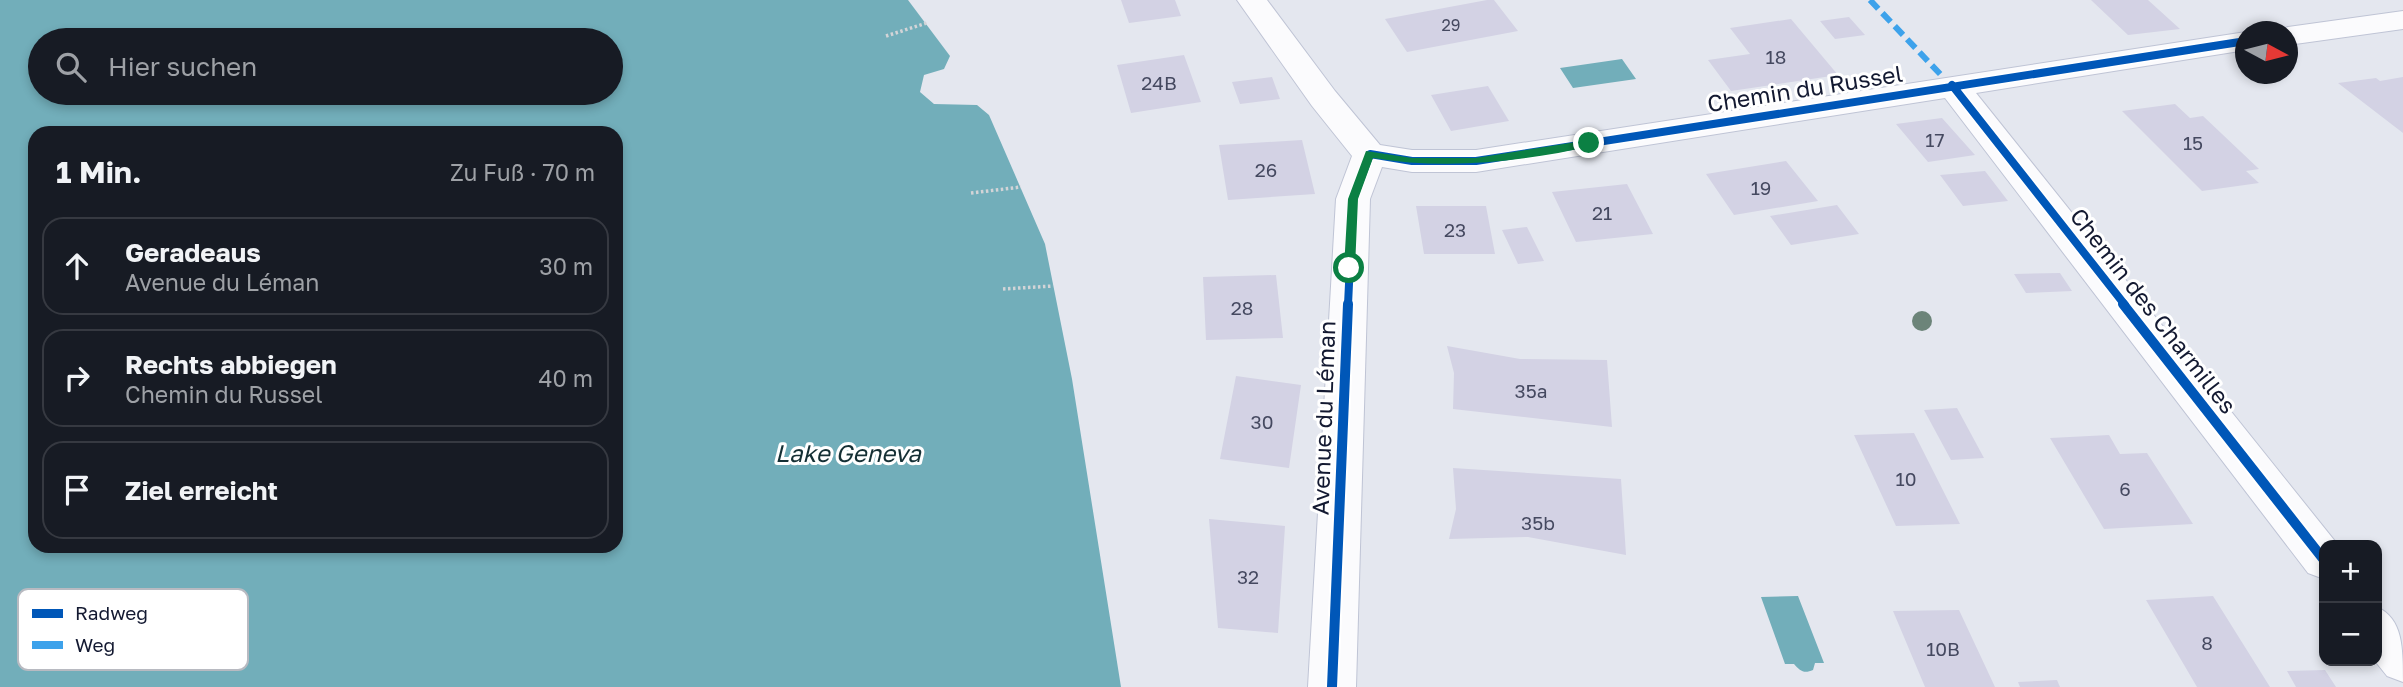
<!DOCTYPE html>
<html lang="de">
<meta charset="utf-8">
<style>
:root{--surface:#171b24;--page:#242831;--text:#f1f3f6;--muted:#9ea1a6;--line:#363941}
body{margin:0;font-family:"Golos Text",sans-serif;background:var(--page);color:var(--text)}
.controls{position:absolute;right:21px;bottom:21px;display:grid;overflow:hidden;border-radius:14px;box-shadow:0 4px 10px #0003}
.controls button{width:63px;height:63px;display:grid;place-items:center;padding:0;border:0;border-bottom:2px solid var(--line);background:var(--surface);color:var(--text);font:35px sans-serif}
.compass{position:absolute;left:2235px;top:21px;width:63px;height:63px;border-radius:50%;background:var(--surface);box-shadow:0 4px 10px #0003;rotate:97deg}
.stop{position:absolute;width:21px;height:21px;margin:-16px;border:5px solid #0b8043;border-radius:50%;background:#fff}
.stop.end{background:#0b8043;border-color:#fff;box-shadow:0 2px 7px #0008}
.list{margin:0;padding:0;list-style:none}
h2{display:flex;justify-content:space-between;align-items:center;height:91px;margin:0;padding:0 28px;font-size:30px}
h2 small{font-size:23px;font-weight:400;color:var(--muted)}
.list li{display:grid;grid-template-columns:46px 1fr auto;gap:21px;align-items:center;box-sizing:border-box;height:98px;margin:0 14px 14px;padding:0 14px;border:2px solid var(--line);border-radius:21px}
.list b{display:block;font-size:26px;white-space:nowrap}
.list p{margin:0;font-size:23px;white-space:nowrap;color:var(--muted)}
.list em{font-size:23px;font-style:normal;color:var(--muted)}
.icon{flex:none;width:38px;height:38px;fill:none;stroke:currentColor;stroke-width:2;stroke-linecap:round;stroke-linejoin:round}
.map{position:relative;flex:none;width:2403px;height:687px;overflow:hidden}
.search{position:absolute;background:var(--surface);box-shadow:0 4px 10px #0003;left:28px;top:28px;width:595px;height:77px;display:flex;align-items:center;gap:18px;box-sizing:border-box;padding:0 24px;border-radius:38px;color:var(--muted);font-size:26px}
.panel{position:absolute;background:var(--surface);box-shadow:0 4px 10px #0003;left:28px;top:126px;width:595px;height:427px;border-radius:21px}
.map>svg:first-child{display:block}
.water{fill:#72aeba;fill-rule:evenodd}
.building{fill:#d3d2e4}
.lines{fill:none;stroke-linecap:round;stroke-linejoin:round}
.minor-casing{stroke:#bfc4d5;stroke-width:2}
.path{stroke:#d3d4d7;stroke-width:3.5;stroke-dasharray:2.5 2.5;stroke-linecap:butt}
.minor{fill:#fbfbfd;fill-rule:evenodd}
.quiet{stroke:#3da2eb;stroke-width:6;stroke-dasharray:12 6;stroke-linecap:butt}
.cycleway-far1-casing{stroke:#fff;stroke-width:11}
.cycleway-casing{stroke:#fff;stroke-width:14}
.cycleway-far1{stroke:#0057b8;stroke-width:8}
.cycleway{stroke:#0057b8;stroke-width:10}
.tree{fill:#6c8479}
.route{fill:#0b8043}
.labels{text-anchor:middle;stroke-width:6;stroke-linejoin:round;paint-order:stroke}
.far-number-label{font-size:16px;fill:#454960}
.number-label{font-size:19px;fill:#454960}
.street-label{font-size:23px;fill:#131931;stroke:#fff}
.water-label{font-size:24px;font-style:italic;fill:#142f34;stroke:#fff}
.key{fill:#fff;stroke:#b8bac1;stroke-width:2}
.key-label{font-size:19px;fill:#131931}
</style>
<div class="map">
<svg width="2403" height="687" viewBox="0 0 2403 687">
<rect width="100%" height="100%" fill="#e4e7ef"/>
<path class="water" d="M0,0H908L950,56L944,69L924,75L920,92L934,104L977,105L989,115L1045,244L1072,379L1121,687H0ZM611,40V93H40V40ZM35,133H616V546H35Z
M1622,59L1636,79L1573,88L1560,68Z
M1798,596L1824,663H1815L1813,670C1804,674 1800,671 1794,664H1785L1761,597Z"/>
<path class="building" d="M1121,0H1175L1181,16L1129,23Z
M1487,0H1494L1518,31L1407,52L1385,19Z
M2091,0H2148L2180,29L2128,35Z
M1849,17L1865,35L1835,39L1820,21Z
M1791,19L1838,75L1731,91L1708,60L1750,54L1730,28Z
M1184,55L1201,102L1131,113L1117,65Z
M1272,77L1280,99L1240,104L1232,82Z
M2403,77V133L2338,83L2376,78L2380,81Z
M1488,86L1509,121L1451,131L1431,95Z
M2175,104L2190,118L2203,116L2259,169L2246,171L2259,183L2202,191L2122,111Z
M1942,118L1975,155L1928,162L1896,124Z
M1302,140L1315,194L1228,200L1219,145Z
M1786,161L1818,201L1734,215L1706,174Z
M1985,171L2008,201L1963,206L1940,175Z
M1627,184L1653,234L1576,242L1552,192Z
M1837,205L1859,234L1791,245L1770,216Z
M1416,206H1486L1495,254H1424Z
M1527,227L1544,261L1518,264L1502,230Z
M2060,273L2072,291L2026,293L2014,274Z
M1276,275L1283,338L1206,340L1203,277Z
M1447,346L1520,359L1607,360L1612,427L1453,409L1454,373Z
M1236,376L1301,385L1289,468L1220,459Z
M1957,408L1984,458L1951,460L1924,410Z
M1914,433L1960,524L1896,526L1854,435Z
M2109,435L2120,454L2147,453L2193,524L2104,529L2050,438Z
M1453,468L1621,479L1626,555L1528,537L1449,539L1456,509Z
M1209,519L1285,526L1278,633L1218,628Z
M2213,596L2270,687H2197L2146,600Z
M1959,610L1995,687H1925L1893,611Z
M2325,670L2336,687H2296L2287,671Z
M2057,680L2060,687H2020L2018,682Z"/>
<g class="lines">
<defs>
<path id="minor" d="M1237,0H1267L1335,91L1380,145L1412,150H1476L2246,32V50L1976,93L2338,545H2324V579L2308,573L1945,98L1476,172H1412L1382,167L1370,199L1356,687H1308L1336,199L1352,156L1312,106Z
M2403,11V29L2288,45V32H2276L2288,27Z
M2377,607C2403,619 2403,648 2403,682L2387,676L2375,661Z"/>
</defs>
<use href="#minor" class="minor-casing"/>
<path class="path" d="M886,36L927,23
M971,193L1021,187
M1003,289L1053,286"/>
<use href="#minor" class="minor"/>
<path class="quiet" d="M1870,0L1942,76"/>
<defs>
<path id="cycleway-far1" d="M1952,85L2125,305
M1348,305L1353,199L1370,154L1412,161H1476L2246,41"/>
<path id="cycleway" d="M2123,304L2324,560
M1332,687L1348,304"/>
</defs>
<use href="#cycleway-far1" class="cycleway-far1-casing"/>
<use href="#cycleway" class="cycleway-casing"/>
<use href="#cycleway-far1" class="cycleway-far1"/>
<use href="#cycleway" class="cycleway"/>
</g>
<circle class="tree" cx="1922" cy="321" r="10"/>
<path class="route" d="M1589,140L1592,141V146C1521,162 1446,170 1373,158L1358,199L1355,268L1349,271L1344,268L1348,199L1366,151L1412,158H1476Z"/>
<g class="labels">
<g class="far-number-label">
<text x="1451" y="31">29</text>
</g>
<g class="number-label">
<text x="1776" y="64">18</text>
<text x="1159" y="90">24B</text>
<text x="1935" y="147">17</text>
<text x="2193" y="150">15</text>
<text x="1266" y="177">26</text>
<text x="1761" y="195">19</text>
<text x="1602" y="220">21</text>
<text x="1455" y="237">23</text>
<text x="1242" y="315">28</text>
<text x="1531" y="398">35a</text>
<text x="1262" y="429">30</text>
<text x="1906" y="486">10</text>
<text x="2125" y="496">6</text>
<text x="1538" y="530">35b</text>
<text x="1248" y="584">32</text>
<text x="2207" y="650">8</text>
<text x="1943" y="656">10B</text>
</g>
<g class="street-label">
<text transform="translate(1805 89) rotate(-9)" y="8">Chemin du Russel</text>
<text transform="translate(2153 311) rotate(52)" y="8">Chemin des Charmilles</text>
<text transform="translate(1324 418) rotate(-88)" y="8">Avenue du Léman</text>
</g>
<g class="water-label">
<text x="848" y="462">Lake Geneva</text>
</g>
</g>
<rect x="18" y="589" width="230" height="81" rx="10" class="key"/>
<rect x="32" y="609" width="31" height="9" fill="#0057b8"/>
<rect x="32" y="641" width="31" height="8" fill="#3da2eb"/>
<g class="key-label">
<text x="75" y="620">Radweg</text>
<text x="75" y="652">Weg</text>
</g>
</svg>
<div class="controls">
<button>+</button>
<button>−</button>
</div>
<svg class="compass" viewBox="-18 -18 36 36"><path d="M0-13l5 13h-10z" fill="#e53935"/><path d="M0 13l5-13h-10z" fill="#9ea1a6"/></svg>
<div class="stop" style="left:1349px;top:268px"></div>
<div class="stop end" style="left:1589px;top:143px"></div>
<div class="search"><svg class="icon" aria-label="search" viewBox="0 0 24 24"><circle cx="10" cy="10" r="6"/><path d="M15 15l6 6"/></svg>Hier suchen</div>
<section class="panel">
<h2>1 Min.<small>Zu Fuß · 70 m</small></h2>
<ul class="list">
<li><svg class="icon" aria-label="ahead" viewBox="0 0 24 24"><path d="M12 20V5M6 11l6-6 6 6"/></svg><div><b>Geradeaus</b><p>Avenue du Léman</p></div><em>30 m</em></li>
<li><svg class="icon" aria-label="right" viewBox="0 0 24 24"><path d="M7 20v-9h11M14 6l5 5-5 5"/></svg><div><b>Rechts abbiegen</b><p>Chemin du Russel</p></div><em>40 m</em></li>
<li><svg class="icon" aria-label="arrive" viewBox="0 0 24 24"><path d="M6 21V4h12l-3 4 3 4H6"/></svg><div><b>Ziel erreicht</b></div></li>
</ul>
</section>
</div>
